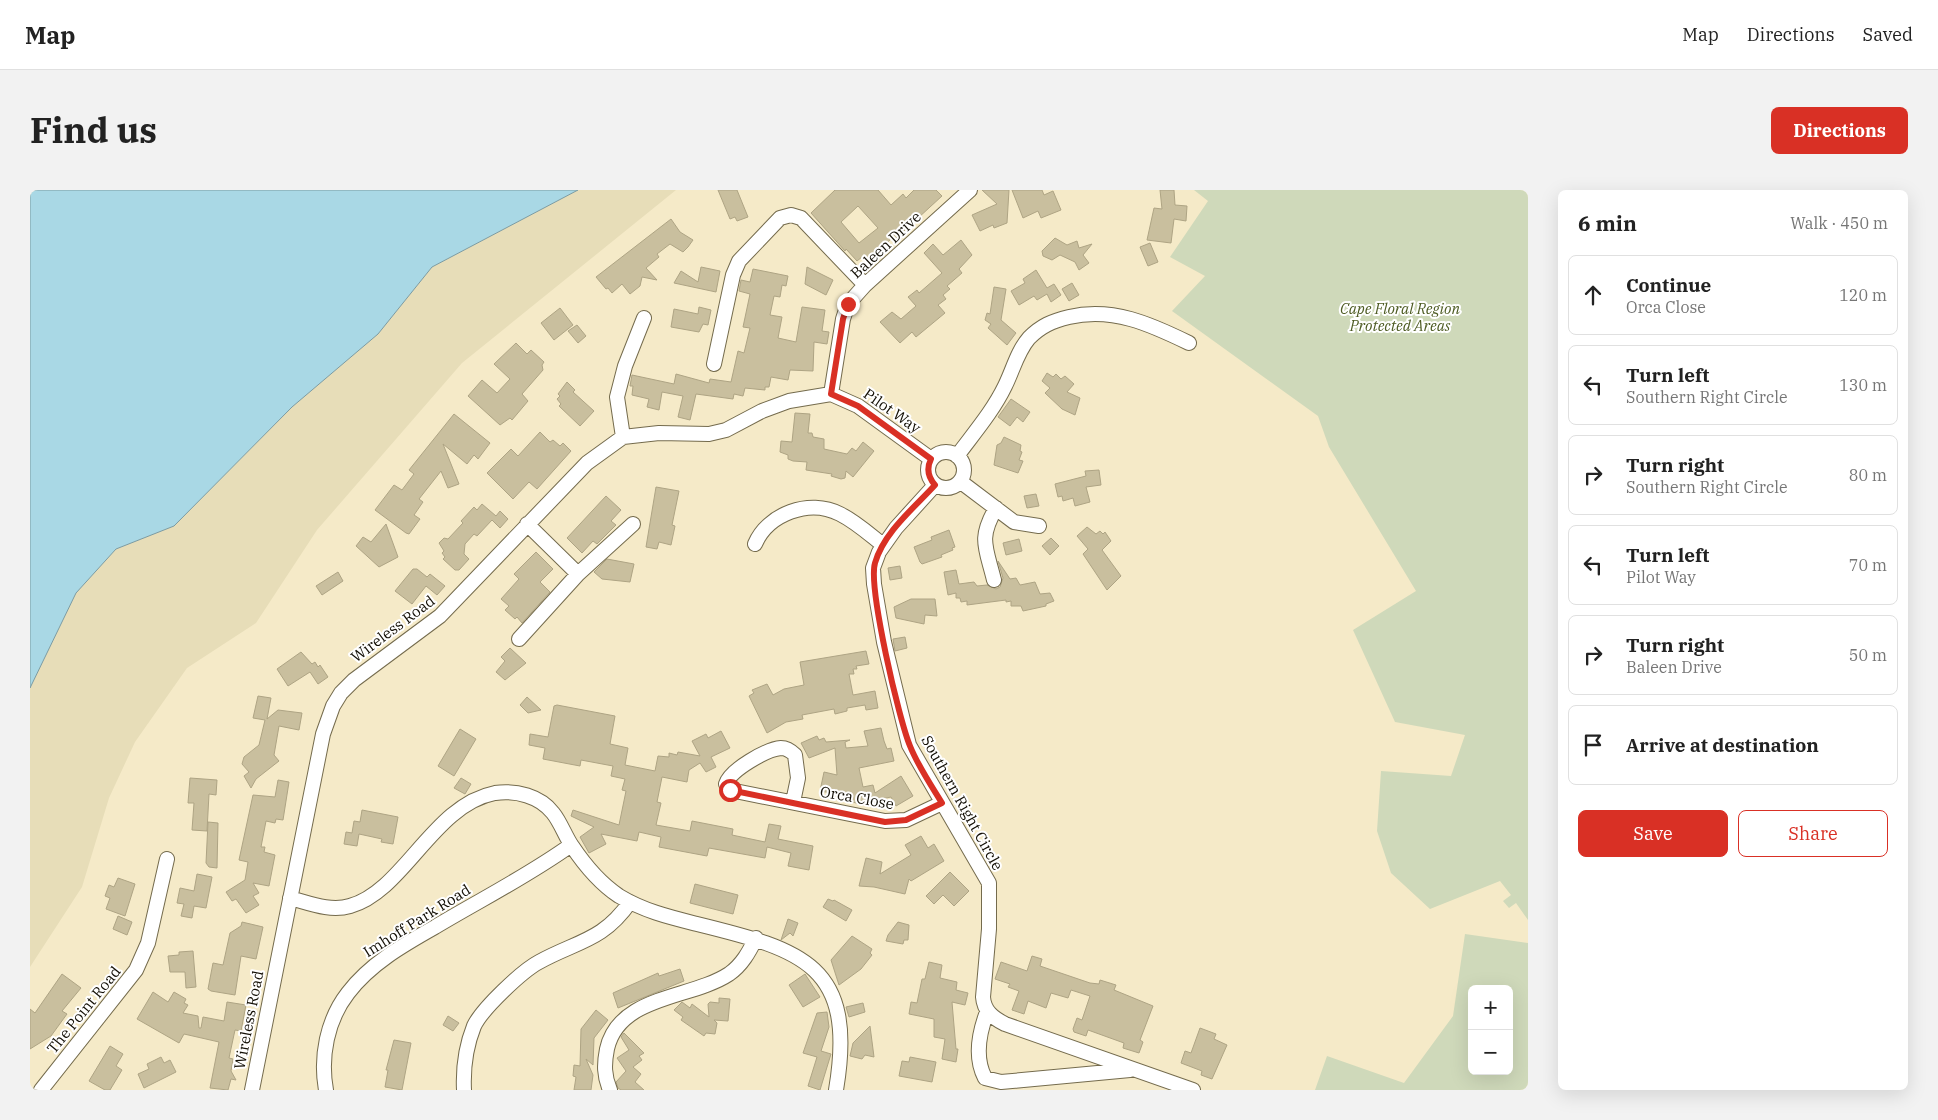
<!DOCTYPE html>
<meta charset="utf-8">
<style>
:root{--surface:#fff;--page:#f2f2f2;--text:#222;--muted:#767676;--line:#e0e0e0;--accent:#d93025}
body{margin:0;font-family:"IBM Plex Serif",serif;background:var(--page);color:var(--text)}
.controls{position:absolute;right:15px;bottom:15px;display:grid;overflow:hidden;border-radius:8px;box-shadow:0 5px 20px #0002}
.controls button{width:45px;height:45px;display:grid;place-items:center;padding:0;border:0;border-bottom:1px solid var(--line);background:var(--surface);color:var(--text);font:25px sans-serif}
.stop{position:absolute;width:15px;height:15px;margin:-11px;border:4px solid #d93025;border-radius:50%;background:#fff}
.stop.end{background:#d93025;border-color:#fff;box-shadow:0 1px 5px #0008}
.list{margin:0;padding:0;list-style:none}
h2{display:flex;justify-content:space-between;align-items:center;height:65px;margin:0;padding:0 20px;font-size:21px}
h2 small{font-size:16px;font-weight:400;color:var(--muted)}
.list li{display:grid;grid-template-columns:32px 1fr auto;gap:15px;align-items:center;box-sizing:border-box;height:80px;margin:0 10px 10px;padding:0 10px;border:1px solid var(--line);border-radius:8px}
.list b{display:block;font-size:19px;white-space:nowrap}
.list p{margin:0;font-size:16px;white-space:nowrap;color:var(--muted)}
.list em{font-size:16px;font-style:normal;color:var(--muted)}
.actions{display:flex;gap:10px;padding:15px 20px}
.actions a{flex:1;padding:11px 0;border:1px solid var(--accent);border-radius:8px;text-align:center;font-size:18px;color:var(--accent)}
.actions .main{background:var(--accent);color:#fff}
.icon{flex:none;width:28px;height:28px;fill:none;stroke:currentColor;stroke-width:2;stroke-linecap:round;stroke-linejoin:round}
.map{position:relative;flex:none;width:1498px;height:900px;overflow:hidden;border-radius:8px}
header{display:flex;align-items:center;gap:30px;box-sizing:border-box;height:70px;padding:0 25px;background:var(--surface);border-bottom:1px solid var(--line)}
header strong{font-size:24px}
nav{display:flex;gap:28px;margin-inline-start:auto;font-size:18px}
.intro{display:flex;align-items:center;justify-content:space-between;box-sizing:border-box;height:120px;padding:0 30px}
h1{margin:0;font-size:35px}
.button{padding:12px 22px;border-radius:8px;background:var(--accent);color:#fff;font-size:18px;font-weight:700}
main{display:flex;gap:30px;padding:0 30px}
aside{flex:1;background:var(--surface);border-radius:8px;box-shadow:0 5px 20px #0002}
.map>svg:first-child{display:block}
.green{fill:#cfd9ba;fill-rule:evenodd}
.sand{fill:#e7ddb8}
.water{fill:#a9d8e5;stroke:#7c9ba2}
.building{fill:#c9bf9e;stroke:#aea484;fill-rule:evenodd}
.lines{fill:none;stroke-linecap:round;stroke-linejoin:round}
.street-casing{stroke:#746b4d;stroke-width:16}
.street{stroke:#fff;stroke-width:14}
.route{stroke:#d93025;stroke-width:6}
.labels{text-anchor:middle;stroke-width:4;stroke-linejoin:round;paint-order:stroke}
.street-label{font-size:15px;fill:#120e04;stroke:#fff}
.park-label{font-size:15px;font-style:italic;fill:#4d5b22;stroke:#fff}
</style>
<header>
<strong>Map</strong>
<nav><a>Map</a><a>Directions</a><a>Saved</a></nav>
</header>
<div class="intro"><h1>Find us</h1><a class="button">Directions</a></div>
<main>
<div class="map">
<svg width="1498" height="900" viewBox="0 0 1498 900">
<rect width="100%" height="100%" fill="#f5eac8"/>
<path class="green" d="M1164,0H1498V730L1486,713L1479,718L1473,711L1481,705L1470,691L1400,719L1361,683L1347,641L1351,581L1421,586L1435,545L1365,532L1323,440L1386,401L1299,257L1288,226L1142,121L1175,86L1140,67L1178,11Z
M1435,744L1498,753V900H1285L1297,866L1374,893L1423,826ZM1442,799H1479V881H1442Z"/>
<path class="sand" d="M548,0H646L432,173L287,340L226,433L157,478L105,552L79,608L52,697L0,777V498L46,403L86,359L144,336L262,217L348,144L402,77Z"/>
<path class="water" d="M0,0H548L402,77L348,144L262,217L144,336L86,359L46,403L0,498Z"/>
<path class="building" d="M688,0H707L718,27L707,31L705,27L700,29Z
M805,0H848L861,15L873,4L876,8L884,0H906L912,6L863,51L861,49L836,72L832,67L827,71L816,59L815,61L781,23ZM828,16L848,38L829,53L811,32Z
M952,0H979L977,33L964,38L963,35L950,41L942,25L967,14Z
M982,0H1012L1014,5L1023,1L1031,20L1011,28L1008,21L993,28Z
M1130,0H1144L1145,15L1157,16L1156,31L1144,29L1141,53L1117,50L1124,18L1132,19Z
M641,29L650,42L663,50L658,57L653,62L640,54L627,64L629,67L616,78L627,90L612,87L610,96L600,104L592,94L582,103L578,98L576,99L566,87Z
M1025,48L1037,55L1047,51L1049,58L1062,54L1053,65L1059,73L1049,80L1045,72L1030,65L1022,70L1013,66L1012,61Z
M931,50L942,65L929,79L932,83L917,96L920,99L913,105L916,109L908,115L915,123L886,147L882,142L870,153L850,132L862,122L871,129L886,116L878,107L887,100L889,103L912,83L894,63L903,54L913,65Z
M1120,53L1128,72L1118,76L1110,57Z
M671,77L690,81L686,102L644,93L651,81L668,92Z
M777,77L803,90L796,105L775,94Z
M723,79L758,86L756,96L752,95L750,107L744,106L740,125L752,127L748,148L766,152L772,117L795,120L792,141L799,142L797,154L784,152L783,181L760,180L758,190L741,187L739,197H735V200L715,198L713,206L704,204L703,209L666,204L660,230L648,227L653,206L632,202L629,220L617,217L619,209L602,205L603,196H600L602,185L644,194L646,184L679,193L680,189L701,192L708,161L714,163L720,138L713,137L720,104L709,101L711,90L720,92Z
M1006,80L1017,98L1024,94L1031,105L1021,112L1017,104L1007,110L1004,106L989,115L981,101L995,93L993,89Z
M1042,93L1049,105L1039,111L1032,99Z
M964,97L976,99L971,130L986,143L977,155L958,138L961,134L955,130L957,123L960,124Z
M669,117L681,120L678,135L673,134L669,142L641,137L644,119L668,124Z
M530,118L543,135L524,150L511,133Z
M547,135L556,146L548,153L538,141Z
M486,153L497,164L501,160L514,172L512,175L513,180L492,204L498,211L482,230L480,228L470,235L438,206L452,190L467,203L480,189L464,174Z
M1017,183L1023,187L1026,184L1031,189L1035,186L1044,194L1037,202L1050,208L1045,225L1032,219L1015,203L1020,198L1012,191Z
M537,192L545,200L543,202L564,221L550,236L529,216L531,214L527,209L530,206L528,204Z
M981,209L1000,222L993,232L987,227L980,236L968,227Z
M765,223L780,224L778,243H782L783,247L794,249V259L817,264L822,258L826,261L833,252L844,261L823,287L816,281L815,288L811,289L801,286L802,284L776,280L777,272L763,271L758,269V265L750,262L751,251L762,252Z
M424,224L460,253L448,269L444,265L437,274L413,254L429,294L418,298L411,281L389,309L393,312L384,325L390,329L379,344L376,343L345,320L364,295L372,300L384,284L379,280Z
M510,242L520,252L523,250L530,256L533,253L541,261L507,299L499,292L483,309L457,283L481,259L488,266Z
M974,247L991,255L990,261L992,262L989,270L993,271L988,283L964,275L967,255L971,253Z
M1069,280L1071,295L1056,297L1060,312L1045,316L1043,308L1033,311L1032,306L1028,307L1025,294L1056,286L1055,281Z
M626,297L649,301L642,335L645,336L641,355L629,352L627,359L616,357Z
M1006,304L1009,316L997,318L994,306Z
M576,306L591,320L581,331L586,335L567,354L563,351L552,363L537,348Z
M452,314L466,326L470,321L478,329L470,338L462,330L447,346L444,344L435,354L434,364L439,369L429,380H425L413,369L415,367L412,363L414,361L409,353L414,348L418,349L433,333L431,331L444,317L447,320Z
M356,334L368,367L349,377L326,356L333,347L341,352Z
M1057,337L1066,344L1070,341L1073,344L1075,342L1081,351L1072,360L1091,386L1077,400L1053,364L1058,359L1047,346Z
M919,340L925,357L922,358L923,360L911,365L912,367L892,374L890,372L884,357L902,350L901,347Z
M1021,348L1029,356L1020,365L1012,356Z
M989,349L992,361L976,365L973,353Z
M506,362L523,379L510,392L520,402L492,433L487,427L485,429L475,420L479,416L471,409L489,389L484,384Z
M577,369L604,374L600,392L572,389L564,382Z
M968,371L980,389L986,388L990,395L1005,392L1010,404L1020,403L1024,411L1016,414V416L993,421L991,416H981V411L976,412V410L937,415V411L931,412L930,408H926V403L918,405L914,382L926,380L929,394L944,392L947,396L957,395L966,399L970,397L973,388Z
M870,376L872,388L860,390L858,378Z
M383,379H387L397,387L400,384L415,396L407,405L396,396L382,414L365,401Z
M308,382L313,391L292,405L286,396Z
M881,409H905L907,426L895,425L894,434L866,428L864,417Z
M875,447L877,458L865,461L863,449Z
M480,458L496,473L475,490L466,482L475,471L471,467Z
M836,461L839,474L826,476L827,479H823L824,484H819L823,505L845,501L848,518L836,520L835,515L817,518V521L805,524L804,519L772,525L773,529L756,532L737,543L719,506L724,503L722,500L737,494L743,505L754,499L774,495L770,472Z
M271,462L282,474L285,472L288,477L290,475L298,487L288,494L280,482L258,496L247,479Z
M228,506L241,508L237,529L248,520L272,523L269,540L249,536L244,565L249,571L226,589L221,598L214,586L219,582L212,574L214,567L229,555L235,530L223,528Z
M497,507L511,520L498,523L490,515Z
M527,515L585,526L580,554L598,558L595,575L625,581L628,566L639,567V563L647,565L648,562L670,566L662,551L676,544L678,548L691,541L700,558L681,567L686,577L676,582L670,573L659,580L657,592L632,587L627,612L631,613L626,635L660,641L662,631L703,639L702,645L735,652L739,634L751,636L748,649L783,656L779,680L758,676L761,663L737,657L735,668L679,658L677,666L629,657L631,647L609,642L607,651L571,644L576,654L559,663L550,647L564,637L541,626L543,620L589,635L596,601L592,600L595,589L581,586L583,576L551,570L550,576L513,569L515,558L499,555L500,544L518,547L524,516Z
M851,538L854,551L857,559L861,558L864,571L829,578L833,597L843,595L845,603L871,586L883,606L866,616L861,607L838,612L839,616L822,612L823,607L790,601L794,582L807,585L805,558L779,568L771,553L787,546L789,550L794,548L796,552L820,550L815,552L816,558L838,556L834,541Z
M430,539L446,549L424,586L408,576Z
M160,588L187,590L186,605L179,604L177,641L162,640L164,613H158Z
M431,588L441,594L435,604L424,598Z
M248,590L259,592L253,630L246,629L245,633L236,631L231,657H235L234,662L245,665L239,696L223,693L229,703L223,706L229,715L216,723L206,709L202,711L196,702L215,690L218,672L209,670L223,605L245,607Z
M332,620L368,627L363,654L351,652L352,649L329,644L327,656L314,654L316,642L322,643L324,631L330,632Z
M178,632L188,633L187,678L179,677L176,673Z
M891,646L898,658L904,654L914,671L881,691L879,689L875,704L844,697L829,696L836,668L852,672L850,684L881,665L875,655Z
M920,682L939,701L924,716L913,705L904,714L896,706Z
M167,684L182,687L176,718L164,716L162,728L151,726L154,714L147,713L150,698L164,701Z
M88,688L105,694L95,726L76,719L80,708L75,706L79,695L84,697Z
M665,694L708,705L703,724L660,713Z
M798,709L803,711L804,710L822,720L816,731L793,717Z
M88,726L102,732L97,745L83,739Z
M758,729L768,733L763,746L760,743L751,750Z
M212,732L233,737L226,769L211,766L205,805L181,801L178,799L183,773L193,775L200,743L211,736Z
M868,732L879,735L878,750H874L873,754L856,751L858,745Z
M822,746L842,759L840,763L842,765L831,779L809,795L801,770Z
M163,761L166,797L156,798L155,782H140L138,766L149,765V762Z
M1002,766L1012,769L1010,776L1060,793L1069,794L1070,790L1086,795L1084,800L1123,816L1110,850L1113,852L1109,863L1093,858L1094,853L1058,840L1056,846L1044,842L1043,839L1047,828L1052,830L1060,806L1041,800L1038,808L1021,803L1016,818L998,811L994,824L982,820L989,801L978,797L980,794L965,789L971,772L997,781Z
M899,772L912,775L910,788L927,792L926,800L938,803L935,815L922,812L926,859H928L926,872L912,869L915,849L904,847V829L879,824L881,812L887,813L892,789H895Z
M650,779L654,791L588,818L583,803L628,783L629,786Z
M32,784L51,798L32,821L37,824L21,846L0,859V819L5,823Z
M775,784L790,807L773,817L759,795Z
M123,802L138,812L144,802L156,809L154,813L158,815L153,823L168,826L169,838H171L173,827L194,831L197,812L216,815L211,841L205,840L199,868L203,869L201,881L206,890L201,889L198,900L180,898L189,852L154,844L149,853L107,829Z
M689,808L700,809L698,831L684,830L687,833L685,844L676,843L674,846L651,830L653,827L644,820L652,812L660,818L662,814L679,827L678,814L680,812L689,813Z
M833,813L835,822L819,827L816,817Z
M566,820L578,830L564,848L563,875L556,869L563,885L561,900H544L546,887L543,886L544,875L550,876L551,839Z
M797,822L799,837L791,861L801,864L790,900L778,896L787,867L773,863L787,823Z
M418,826L429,833L423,841L413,835Z
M840,836L844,867L835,865L832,869L820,866L823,853Z
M1170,838L1186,844L1184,849L1197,855L1182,889L1171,885L1172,881L1151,873L1155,861L1161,863Z
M594,843L614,863L609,866L612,870L603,877L611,884L605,892L614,900H591L588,898L586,892L596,881L587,868L599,860L591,847Z
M364,850L381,853L372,900L355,897L358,880H356Z
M80,856L93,864L86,876L92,880L80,900H75L59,891Z
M131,867L134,873L140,870L146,882L114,898L108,884L119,879L117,874Z
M880,867L906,872L902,892L869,886L872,871L879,872Z"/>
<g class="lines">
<defs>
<path id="street" d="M684,174L703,85L709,71L750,28L761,25L771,28L835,95
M801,204L813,129L818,114L835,95L940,0
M593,247L587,207L595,176L614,128
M898 280a18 18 0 1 1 36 0a18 18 0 1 1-36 0Z
M927,266C944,243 963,221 975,196C983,180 987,162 999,148C1011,136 1022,131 1039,127C1083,117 1120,134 1159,153
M931,292L984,332L1009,336
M905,295L866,338L849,362L843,378L844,394L854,452L879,555L959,693V739L953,807C954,821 963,828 975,834L1163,900
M497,334L548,384
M725,354C738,324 779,308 810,324C826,332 839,344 853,355
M964,390C956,357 948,349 966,318
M489,449L548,384L603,334
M763,612L768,588L765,565C761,561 757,558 751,558C737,559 700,580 696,594L700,600L855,631L876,630L912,613
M260,708C279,713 300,722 320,716C374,701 403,615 465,603C486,600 510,606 523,623C531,633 535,646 542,656C554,674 571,694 589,706C614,721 639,727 667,734C773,760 827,775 806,900
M957,822C949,843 944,867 955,888L971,892L1100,880
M11,900L106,780L118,753L137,669
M222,900L293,544L303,516L311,503L324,490L410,426L557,273L593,247L629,243L679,244L696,240L732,221L759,211L801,204L828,216L901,269
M296,900C290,867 297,830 318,803C340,774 373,755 405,737C450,710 498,686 541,655
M434,900C433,879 436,856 444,836C452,819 492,781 509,772C547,751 573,751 600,712
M580,900C574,886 574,874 577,859C589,805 661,809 699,784C712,775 719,762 726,748"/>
</defs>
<use href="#street" class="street-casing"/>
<use href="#street" class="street"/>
</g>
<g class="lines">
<path class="route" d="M700,600L855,632L876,630L912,613C901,595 888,576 880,556C869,530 838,397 845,373C854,342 884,318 905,295C898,287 896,279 901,269L828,216L801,204L813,129L818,114"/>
</g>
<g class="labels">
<g class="street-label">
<text transform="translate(856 55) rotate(-43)" y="5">Baleen Drive</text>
<text transform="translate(862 221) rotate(35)" y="5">Pilot Way</text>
<text transform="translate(363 439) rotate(-37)" y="5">Wireless Road</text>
<text transform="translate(827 608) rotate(10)" y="5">Orca Close</text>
<text transform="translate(932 613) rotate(61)" y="5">Southern Right Circle</text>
<text transform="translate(387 731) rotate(-32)" y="5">Imhoff Park Road</text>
<text transform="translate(54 820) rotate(-51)" y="5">The Point Road</text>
<text transform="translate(219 830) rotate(-79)" y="5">Wireless Road</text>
</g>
<g class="park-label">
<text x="1370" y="124">Cape Floral Region<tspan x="1370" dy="17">Protected Areas</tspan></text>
</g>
</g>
</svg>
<div class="controls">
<button>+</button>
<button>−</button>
</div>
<div class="stop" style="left:700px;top:600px"></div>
<div class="stop end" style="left:818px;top:114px"></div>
</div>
<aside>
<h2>6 min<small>Walk · 450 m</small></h2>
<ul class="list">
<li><svg class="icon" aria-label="ahead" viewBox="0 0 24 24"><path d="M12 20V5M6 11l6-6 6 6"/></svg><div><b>Continue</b><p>Orca Close</p></div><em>120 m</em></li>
<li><svg class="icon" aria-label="left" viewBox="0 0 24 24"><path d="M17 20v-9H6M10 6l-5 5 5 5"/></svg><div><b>Turn left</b><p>Southern Right Circle</p></div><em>130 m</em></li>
<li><svg class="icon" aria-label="right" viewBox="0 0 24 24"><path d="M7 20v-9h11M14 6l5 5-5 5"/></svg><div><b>Turn right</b><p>Southern Right Circle</p></div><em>80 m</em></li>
<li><svg class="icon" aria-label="left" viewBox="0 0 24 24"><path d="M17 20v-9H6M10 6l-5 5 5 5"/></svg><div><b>Turn left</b><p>Pilot Way</p></div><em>70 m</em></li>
<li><svg class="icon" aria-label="right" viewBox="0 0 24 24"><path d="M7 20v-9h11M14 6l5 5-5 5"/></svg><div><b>Turn right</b><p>Baleen Drive</p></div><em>50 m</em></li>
<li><svg class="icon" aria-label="arrive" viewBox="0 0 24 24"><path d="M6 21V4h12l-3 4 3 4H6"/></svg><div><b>Arrive at destination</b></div></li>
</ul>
<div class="actions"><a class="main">Save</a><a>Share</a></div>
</aside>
</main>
